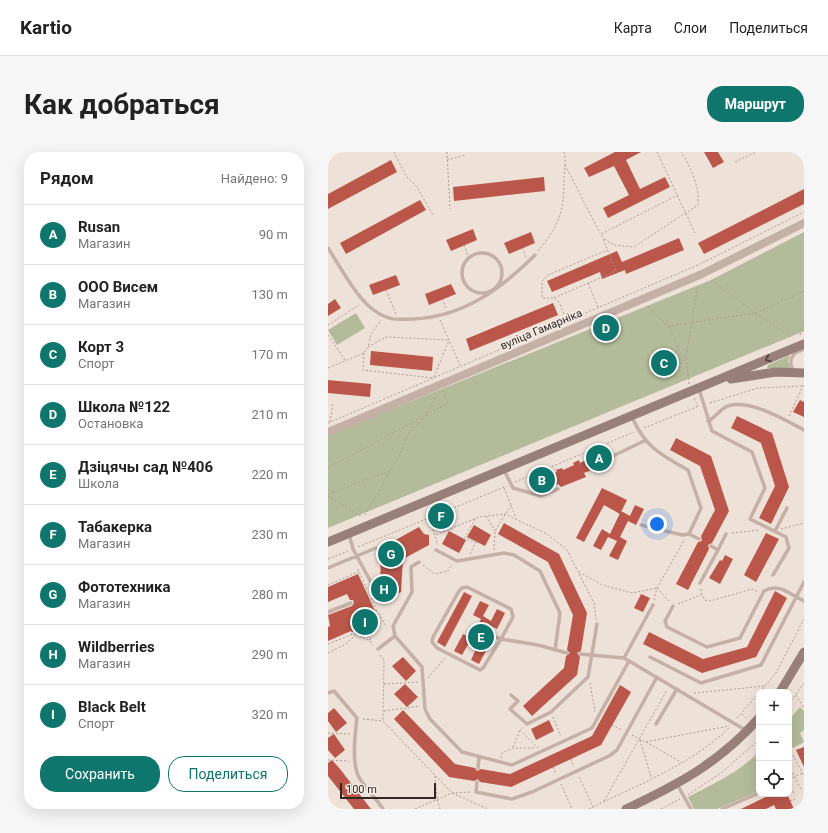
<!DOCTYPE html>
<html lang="ru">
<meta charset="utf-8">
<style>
:root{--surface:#fff;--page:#f6f6f6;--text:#222;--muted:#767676;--line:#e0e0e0;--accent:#0f766e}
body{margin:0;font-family:Roboto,sans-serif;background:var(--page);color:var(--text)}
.controls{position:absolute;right:12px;bottom:12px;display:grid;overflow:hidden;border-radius:8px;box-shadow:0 4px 16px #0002}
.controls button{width:36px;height:36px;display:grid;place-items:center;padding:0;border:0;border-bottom:1px solid var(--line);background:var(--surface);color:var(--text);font:20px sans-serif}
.scale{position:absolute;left:12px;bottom:10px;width:96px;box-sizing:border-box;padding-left:4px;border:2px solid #312826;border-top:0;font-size:11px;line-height:14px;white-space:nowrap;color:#312826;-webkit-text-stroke:3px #f6ebe4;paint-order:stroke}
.you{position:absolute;left:329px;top:372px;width:14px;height:14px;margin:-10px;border:3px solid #fff;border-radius:50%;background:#1a73e8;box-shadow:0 0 0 6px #1a73e833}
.badge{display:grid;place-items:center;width:26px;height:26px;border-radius:50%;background:var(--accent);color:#fff;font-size:13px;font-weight:700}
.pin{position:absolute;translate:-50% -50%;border:2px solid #fff;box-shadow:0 1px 4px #0006}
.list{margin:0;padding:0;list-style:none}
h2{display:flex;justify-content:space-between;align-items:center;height:52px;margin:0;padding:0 16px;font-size:17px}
h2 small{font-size:13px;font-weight:400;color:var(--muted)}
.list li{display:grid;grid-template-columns:26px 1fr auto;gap:12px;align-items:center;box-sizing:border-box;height:60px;padding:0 16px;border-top:1px solid var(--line)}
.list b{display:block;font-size:15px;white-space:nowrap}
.list p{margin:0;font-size:13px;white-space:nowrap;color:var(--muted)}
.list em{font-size:13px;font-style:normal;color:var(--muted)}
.actions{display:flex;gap:8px;padding:12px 16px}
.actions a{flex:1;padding:9px 0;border:1px solid var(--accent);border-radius:16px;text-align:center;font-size:14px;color:var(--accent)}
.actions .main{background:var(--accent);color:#fff}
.icon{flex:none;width:22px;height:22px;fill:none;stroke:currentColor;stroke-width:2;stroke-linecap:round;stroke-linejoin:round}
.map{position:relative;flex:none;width:476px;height:657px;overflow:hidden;border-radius:16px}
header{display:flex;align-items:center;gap:24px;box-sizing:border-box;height:56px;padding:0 20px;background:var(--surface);border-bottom:1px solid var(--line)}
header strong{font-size:19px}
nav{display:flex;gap:22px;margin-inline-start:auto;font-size:14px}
.intro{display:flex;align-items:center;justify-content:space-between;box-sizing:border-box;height:96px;padding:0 24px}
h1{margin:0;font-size:28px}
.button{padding:10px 18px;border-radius:16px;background:var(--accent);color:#fff;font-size:14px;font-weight:700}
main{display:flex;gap:24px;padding:0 24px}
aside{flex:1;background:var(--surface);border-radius:16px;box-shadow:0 4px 16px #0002}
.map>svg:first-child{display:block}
.green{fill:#b4bb9a}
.building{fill:#ba574a}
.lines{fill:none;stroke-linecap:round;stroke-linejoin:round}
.path{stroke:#b09a90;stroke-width:1;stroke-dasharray:2 2;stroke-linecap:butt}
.service{stroke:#c5b0a6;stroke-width:3.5}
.tertiary{stroke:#c5b0a6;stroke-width:8}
.secondary{stroke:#987f77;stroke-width:9}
.oneway{stroke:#4b3e3a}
.labels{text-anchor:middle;stroke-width:3.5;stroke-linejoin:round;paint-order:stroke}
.street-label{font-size:11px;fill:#312826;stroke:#f6ebe4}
</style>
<header>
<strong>Kartio</strong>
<nav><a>Карта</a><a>Слои</a><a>Поделиться</a></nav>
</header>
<div class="intro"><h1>Как добраться</h1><a class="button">Маршрут</a></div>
<main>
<aside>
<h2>Рядом<small>Найдено: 9</small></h2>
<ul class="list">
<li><span class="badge">A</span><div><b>Rusan</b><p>Магазин</p></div><em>90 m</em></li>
<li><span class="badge">B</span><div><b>ООО Висем</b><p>Магазин</p></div><em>130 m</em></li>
<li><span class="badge">C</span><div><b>Корт 3</b><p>Спорт</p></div><em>170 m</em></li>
<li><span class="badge">D</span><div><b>Школа №122</b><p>Остановка</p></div><em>210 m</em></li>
<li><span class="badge">E</span><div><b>Дзіцячы сад №406</b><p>Школа</p></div><em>220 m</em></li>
<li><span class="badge">F</span><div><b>Табакерка</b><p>Магазин</p></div><em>230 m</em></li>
<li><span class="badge">G</span><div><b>Фототехника</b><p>Магазин</p></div><em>280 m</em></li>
<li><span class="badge">H</span><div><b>Wildberries</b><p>Магазин</p></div><em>290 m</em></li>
<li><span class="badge">I</span><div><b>Black Belt</b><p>Спорт</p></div><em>320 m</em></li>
</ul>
<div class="actions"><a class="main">Сохранить</a><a>Поделиться</a></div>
</aside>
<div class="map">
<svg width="476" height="657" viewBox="0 0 476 657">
<rect width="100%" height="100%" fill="#eee1d8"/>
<path class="green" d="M476,80V179L0,376V283L383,128Z
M28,161L37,176L9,193L0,178Z
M462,203L460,209L463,217L439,216L440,213Z
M472,555L476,559V578L472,581L476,590L465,596L461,592V568Z
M431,600V639L389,657H366L360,645C386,632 411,620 431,600Z"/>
<path class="building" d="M287,0H313L298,8L312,37L337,25L342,35L280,66L275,56L301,43L286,14L261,25L256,16Z
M376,0H390L396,10L385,16Z
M63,8L69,20L0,57V42Z
M216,25L217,39L126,49L125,35Z
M476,37V52L376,102L370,91Z
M92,48L98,58L18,102L12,91Z
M145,77L149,88L123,99L118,88Z
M203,80L207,91L181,102L176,91Z
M351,86L356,98L298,122L297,118L274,127L272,120L224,140L219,129L289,99L294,110Z
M68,123L72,133L45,143L41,133Z
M123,132L128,142L101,153L97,142Z
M7,147L13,156L0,164V152Z
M225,151L230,163L142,199L138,187Z
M43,199L105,205L104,219L42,213Z
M0,228L43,232L42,245L0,241Z
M472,248L476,250V265L465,260Z
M409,264L444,281L461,335L443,372L431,366L447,334L433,291L403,276Z
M348,286L383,304L401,359L384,391L380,393L381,397L360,438L348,432L370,390L374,389L373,384L387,358L372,314L342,298Z
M277,300L281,311L256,321L258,325L233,335L230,332L211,340L206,339L203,331L212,327L211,325L216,323L217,325L229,320L228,318L234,316L235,318L246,313L245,311L251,308L252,311L262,306L261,304L267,301L268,304Z
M274,336L299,348L292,362L276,353L256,390L248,386Z
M307,353L316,357L308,373L300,369L292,385L299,389L290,408L281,404L289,389L280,385L273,398L265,394L274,377L282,382L293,359L302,364Z
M176,371L231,402L259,461L253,499L249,501L252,505L249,523L204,564L195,554L236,516L238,504L242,501L239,498L245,463L220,410L170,382Z
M146,373L163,383L157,394L139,385Z
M91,375L96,382L101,383V393L75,407L73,440L63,445L61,440L52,439L53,396Z
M121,379L138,388L131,401L114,392Z
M438,381L451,387L428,430L416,423Z
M397,403L405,407L392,432L381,426L392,408L394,409Z
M30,422L47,459L43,460L45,464L41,466L43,471L24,480L23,479L0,489V475L2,474L0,463L24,454L26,451L25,448H22L19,442L0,450V435Z
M447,439L459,446L428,505L374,521L315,492L321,480L375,507L419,495Z
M136,440L144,444L117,495L109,490Z
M313,442L322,446L315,460L306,456Z
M152,449L161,453L155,464L163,469L169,457L177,461L169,477L161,473L153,489L161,493L151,512L143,508L150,493L142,489L134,503L126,499L135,482L143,486L153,467L145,463Z
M75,505L88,519L78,529L64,514Z
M77,532L90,545L79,555L66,542Z
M292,533L303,540L273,593L183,635L152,630L150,627L146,629L121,625L66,567L75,558L127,612L147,616L149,619L153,617L182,622L264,584Z
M6,556L19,571L8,580L0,569V561Z
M221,568L226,579L208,588L203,577Z
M6,582L17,598L7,606L0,598V586Z
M476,595V615L468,598Z
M4,608L12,617L43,657H26L0,624V611Z
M444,642H459L466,657H448L446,653L438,657H413Z"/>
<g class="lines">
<path class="path" d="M66,0L78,24L89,35L105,63
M119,0L122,57
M329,0L367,81
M119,8L137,3
M407,10L428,0
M237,13L272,81
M276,87L286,93L306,95L370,53C372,36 363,15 353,0
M136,93L141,106
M194,96L198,105
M210,99C232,72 236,60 236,25C237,17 238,8 236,0
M383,128L427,161L465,186
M260,131L270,155
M58,138L68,162
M226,146L288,119L273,82L350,43
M114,147L118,156
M320,155L340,174L427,161L476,139
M112,168L132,213
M239,169L231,150L226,146H214V129L220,123L279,98
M0,173L31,153
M340,175L358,212
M0,183L17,208
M472,183L476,170
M40,195L58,185L121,188
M36,201L35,218L105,226
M0,216L36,201L40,195L43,182L53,168
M106,225L121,188
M361,232L358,205L370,133
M366,246L370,254
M382,251L430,236L476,234
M461,264L476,232
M2,270L5,251
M0,271L370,113L476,60
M316,276L371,254
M0,316L120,251L115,239
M187,330L306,280
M176,336L188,366
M0,342L62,319
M0,344L33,364
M102,357L104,363
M37,363L73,301L79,283L94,268L109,243
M158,364L167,379
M101,366L110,393
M147,367L137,386L148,391
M453,377L476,371
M404,381L432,378
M108,383L151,365L177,362L219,382L239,398L266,451L268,468
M30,395L179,334
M166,398L167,379L183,353
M142,402L148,390
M0,407L20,399
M95,413L106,422L120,419L124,412
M30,417L39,438
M251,420L274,433L304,441L329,436
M0,433L30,420
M329,436L341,449
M373,437L374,443L377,448L382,449L424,437L431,440
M326,448L329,436L357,387
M350,452L373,443
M48,458L59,475
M28,482L42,489L45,494
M42,488L44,476
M0,492L45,474L48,457L43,446
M0,501L18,492L28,482
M52,503L56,508L55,568
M100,526L117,506
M262,531L267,560
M56,532L91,530
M432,540L448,521L476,467
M366,541L437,534
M468,543L476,556
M461,552L476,531
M56,559L92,554
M414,562L419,567
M225,565L233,584
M409,566L431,541
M35,567L55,569L124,641L160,657
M284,573L294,578
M192,578L210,596
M0,581L23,582
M304,583L317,590L401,574
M0,586L5,581
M312,588L323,625
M318,590L353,610
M185,595L192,578L195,575
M461,596L476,624
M173,606L174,601L185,596H208
M243,607L246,615
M0,608L21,609
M461,614L474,639
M225,615L228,622
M107,624L109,647L112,657
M251,625L265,655
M461,627L475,621
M233,632L244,657
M461,632L466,642
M360,643L393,621L431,588
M276,649L339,538
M462,649L467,647
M87,657L124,641L143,640
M261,657C309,633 363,613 402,575
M333,657L352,647"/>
<path class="service" d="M0,96C11,113 28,144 43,156C58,168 66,168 85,167C135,165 173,137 207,103
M134 121a20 20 0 1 1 40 0a20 20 0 1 1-40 0Z
M467,219L463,214V207L467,201L476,197
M371,237L384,279L424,300L437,336L422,367L458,385L461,396L445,423
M304,265C317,295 333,303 360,318L373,356L361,382
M380,269C388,266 391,257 400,254C422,247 457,268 476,278
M285,304L318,288
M176,318L185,336L213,344L230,337
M313,373L354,383L361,382L371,387
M447,379L459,356
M21,382L25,397L45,434L43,441
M108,398L129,409L176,401L186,403L212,419L232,461L227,498
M390,398L398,382
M0,416L48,396
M372,431L390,398L383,394
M345,454L337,469L339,475L379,495L412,486L436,439C451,430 462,443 476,449
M0,460L23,451
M67,484L65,474L84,440L83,415L91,410
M164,484L173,487L185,465L183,457L139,435L134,436L131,439L105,485L104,490L109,496L152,518L155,516L173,487L210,493L239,501
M50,497L67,484L94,515L97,557L102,567L134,600L184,613L264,576L301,509
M252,502L296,506L419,579
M322,505L373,531L433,513L476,430
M296,506L325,453
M0,541L6,539L29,566C27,582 23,614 32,627C39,638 48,646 55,657
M183,543L190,549L182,557L199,572L223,560L260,525L269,472
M328,572L349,537
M150,616L151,606
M149,630L148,640L184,647L204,640L281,604L289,598L329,525
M349,632L363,657
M394,657L431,641"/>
<path class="tertiary" d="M0,280L374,122L476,71"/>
<path class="secondary" d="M403,227L448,220L476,221
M0,390L476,192
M452,540L476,500
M298,657C351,632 391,611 431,566"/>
</g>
<defs><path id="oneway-chevron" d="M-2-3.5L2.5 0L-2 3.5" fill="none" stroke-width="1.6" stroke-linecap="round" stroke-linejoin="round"/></defs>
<use class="oneway" href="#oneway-chevron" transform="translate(440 207) rotate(158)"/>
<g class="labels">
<g class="street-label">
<text transform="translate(213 177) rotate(-23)" y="4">вуліца Гамарніка</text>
</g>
</g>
</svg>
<div class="controls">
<button>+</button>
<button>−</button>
<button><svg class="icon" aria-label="locate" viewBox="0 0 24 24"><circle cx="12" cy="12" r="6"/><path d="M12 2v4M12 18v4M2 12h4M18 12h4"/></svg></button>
</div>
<div class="scale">100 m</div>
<div class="you"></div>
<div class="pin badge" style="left:271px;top:306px">A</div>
<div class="pin badge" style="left:214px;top:328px">B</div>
<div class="pin badge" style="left:336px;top:211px">C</div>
<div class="pin badge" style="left:278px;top:176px">D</div>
<div class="pin badge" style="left:153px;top:485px">E</div>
<div class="pin badge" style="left:113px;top:364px">F</div>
<div class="pin badge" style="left:63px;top:402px">G</div>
<div class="pin badge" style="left:56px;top:437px">H</div>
<div class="pin badge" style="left:37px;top:470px">I</div>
</div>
</main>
